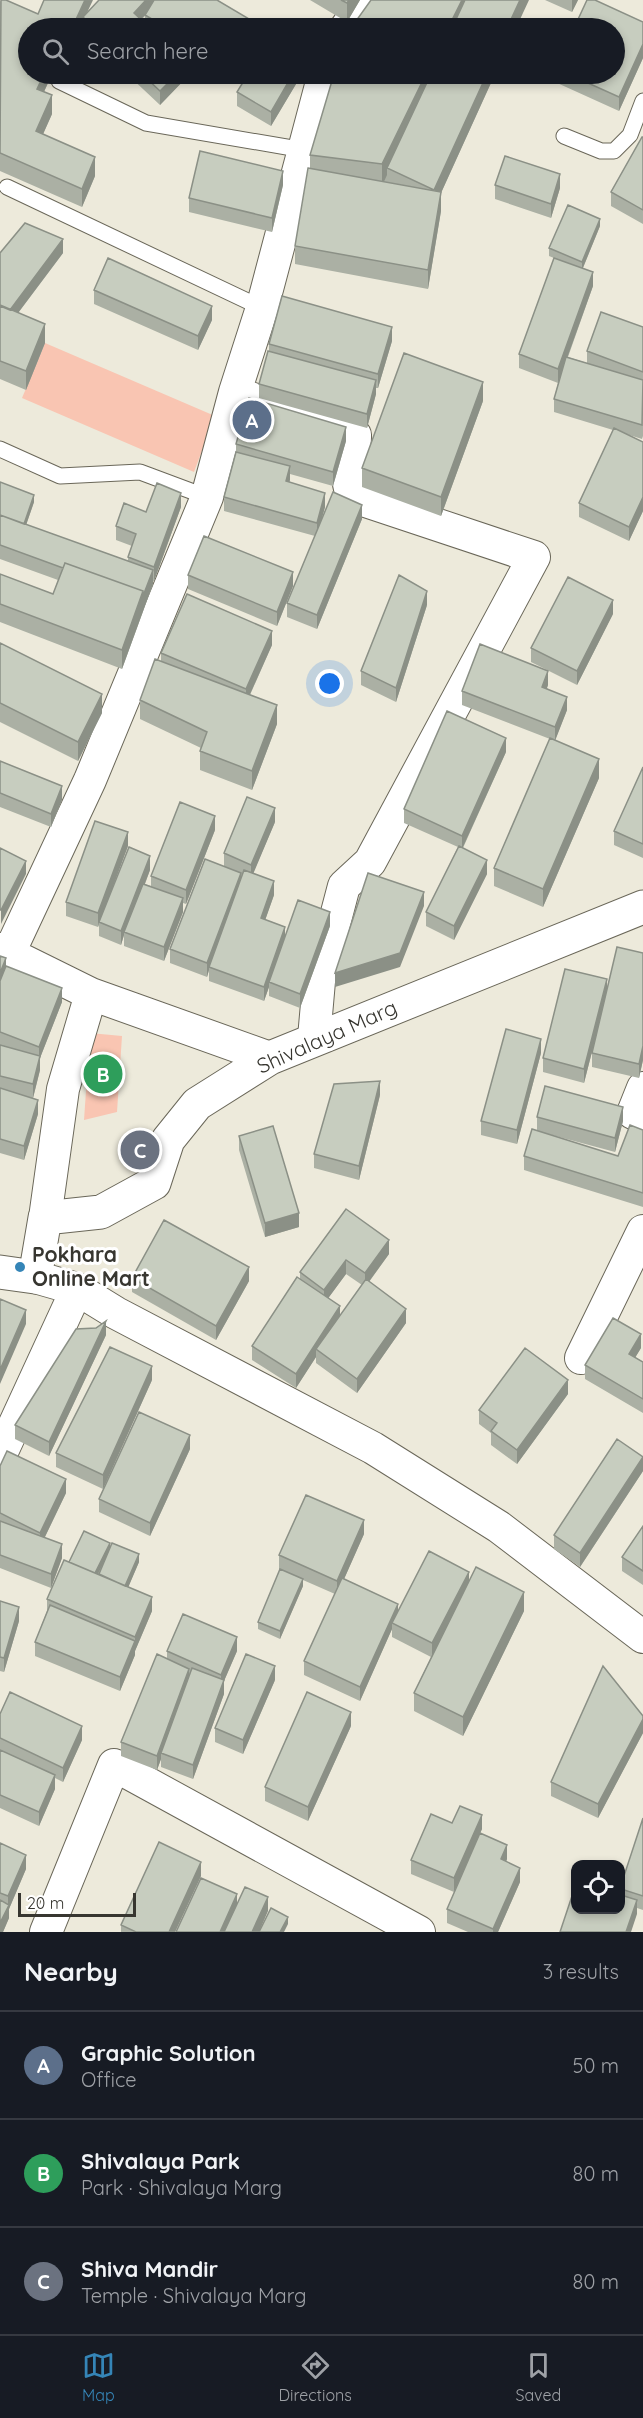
<!DOCTYPE html>
<meta charset="utf-8">
<style>
:root{--surface:#171b24;--page:#242831;--text:#f1f3f6;--muted:#9ea1a6;--line:#363941;--accent:#3585b7}
body{margin:0;font-family:Quicksand,sans-serif;background:var(--page);color:var(--text)}
.controls{position:absolute;right:18px;bottom:18px;display:grid;overflow:hidden;border-radius:12px;box-shadow:0 3px 9px #0003}
.controls button{width:54px;height:54px;display:grid;place-items:center;padding:0;border:0;border-bottom:2px solid var(--line);background:var(--surface);color:var(--text);font:30px sans-serif}
.scale{position:absolute;left:18px;bottom:15px;width:118px;box-sizing:border-box;padding-left:6px;border:3px solid #373630;border-top:0;font-size:16px;line-height:21px;white-space:nowrap;color:#373630;-webkit-text-stroke:4px #fff;paint-order:stroke}
.you{position:absolute;left:330px;top:684px;width:21px;height:21px;margin:-15px;border:4px solid #fff;border-radius:50%;background:#1a73e8;box-shadow:0 0 0 9px #1a73e833}
.badge{display:grid;place-items:center;width:39px;height:39px;border-radius:50%;background:var(--accent);color:#fff;font-size:20px;font-weight:700}
.pin{position:absolute;translate:-50% -50%;border:3px solid #fff;box-shadow:0 2px 6px #0006}
.list{margin:0;padding:0;list-style:none}
h2{display:flex;justify-content:space-between;align-items:center;height:78px;margin:0;padding:0 24px;font-size:26px}
h2 small{font-size:20px;font-weight:400;color:var(--muted)}
.list li{display:grid;grid-template-columns:39px 1fr auto;gap:18px;align-items:center;box-sizing:border-box;height:108px;padding:0 24px;border-top:2px solid var(--line)}
.list b{display:block;font-size:22px;white-space:nowrap}
.list p{margin:0;font-size:20px;white-space:nowrap;color:var(--muted)}
.list em{font-size:20px;font-style:normal;color:var(--muted)}
.icon{flex:none;width:33px;height:33px;fill:none;stroke:currentColor;stroke-width:2;stroke-linecap:round;stroke-linejoin:round}
.map{position:relative;flex:none;width:643px;height:1932px;overflow:hidden}
.search{position:absolute;background:var(--surface);box-shadow:0 3px 9px #0003;left:18px;right:18px;top:18px;height:66px;display:flex;align-items:center;gap:15px;box-sizing:border-box;padding:0 21px;border-radius:33px;color:var(--muted);font-size:22px}
.sheet{height:402px;background:var(--surface)}
nav{display:flex;justify-content:space-around;align-items:center;box-sizing:border-box;height:84px;border-top:2px solid var(--line);background:var(--surface);font-size:16px;color:var(--muted)}
nav a{display:grid;justify-items:center;gap:3px}
nav .on{color:var(--accent)}
.map>svg:first-child{display:block}
.green{fill:#f9c5b2}
.lines{fill:none;stroke-linecap:round;stroke-linejoin:round}
.service-casing{stroke:#6a6759;stroke-width:17}
.minor-casing{stroke:#6a6759;stroke-width:34}
.secondary-casing{stroke:#6a6759;stroke-width:35}
.service{stroke:#fff;stroke-width:15}
.minor{stroke:#fff;stroke-width:32}
.secondary{stroke:#fff;stroke-width:33}
.wall{fill:#abb0a4;fill-rule:evenodd}
.shaded-wall{fill:#8b9086}
.building{fill:#c7cdbf;stroke:#8b9086;stroke-width:1.5}
.poi-dot{fill:#3585b7;stroke:#fff;stroke-width:2}
.labels{text-anchor:middle;stroke-width:6;stroke-linejoin:round;paint-order:stroke}
.street-label{font-size:21px;fill:#373630;stroke:#fff}
.poi-label{font-size:21px;font-weight:bold;fill:#373630;stroke:#fff;text-anchor:start}
</style>
<div class="map">
<svg width="643" height="1932" viewBox="0 0 643 1932">
<rect width="100%" height="100%" fill="#edeadb"/>
<path class="green" d="M45,343L215,416L194,472L22,398Z
M90,1033L122,1036L117,1112L84,1120Z"/>
<g class="lines">
<defs>
<path id="service" d="M59,81L146,123L304,150
M564,136L601,151H614L630,135L643,101
M7,187L262,308
M0,449L60,476L140,472L207,497"/>
<path id="minor" d="M346,28L366,0
M235,392L276,408L348,430L355,435C356,457 341,478 354,497L534,557L370,862L344,886L319,981L314,1038
M0,949L91,994L270,1058
M9,953L90,780L207,497L235,392L262,308L324,74
M643,1088L633,1113L643,1117
M45,1218L63,1089L91,994
M35,1277L77,1289L116,1313L373,1448L499,1527L643,1637
M581,1358L643,1231
M0,1456L77,1289
M46,1932L114,1765L419,1932"/>
<path id="secondary" d="M0,1272L35,1277L45,1218L101,1212L154,1183L168,1140L197,1104L270,1058L643,907"/>
</defs>
<use href="#service" class="service-casing"/>
<use href="#minor" class="minor-casing"/>
<use href="#secondary" class="secondary-casing"/>
<use href="#service" class="service"/>
<use href="#minor" class="minor"/>
<use href="#secondary" class="secondary"/>
</g>
<path class="wall" d="M99,0L264,28H83V23L28,28V74H52L44,92L52,114L43,134L95,176L82,207L0,171V1L38,14L87,12ZM145,16V24L141,20Z
M310,0H360L347,22Z
M545,0H578L572,12Z
M643,22V58L619,111L555,82V74H615Z
M127,74H187V77L160,105Z
M302,74L271,126L237,106V92Z
M334,74H495L441,193V211L428,289L295,264V246L310,168V155Z
M643,137V224L611,206V192Z
M283,185L272,232L189,212V198Z
M495,185L560,188L551,218L495,199Z
M600,226L583,268L593,286L568,357L587,363V351L643,327V436L642,439L626,434L643,442V511L629,541L579,517V503L613,430L554,412V399L558,383L519,368V354L554,258L549,256V248Z
M0,253H63L18,313L45,343L26,390L0,379Z
M94,290L212,320L198,350L94,304Z
M392,341L378,388H376V394L367,428L259,398V384L269,351V344Z
M483,401L441,516L362,487V468Z
M346,441L333,486L290,474L289,482L325,507L321,520L362,519L317,629L287,617V603L315,536L224,511V497L236,452V444Z
M0,482L34,502L26,525L128,561V557L132,546L116,540V526L146,512L181,507L154,581H153V584L122,669L0,622V574L53,594L58,580L0,559Z
M188,575L293,586L277,626L188,589Z
M427,605L396,702L361,685V671Z
M613,614L577,685L531,662V648Z
M0,643L102,713L78,761L0,722Z
M272,645L250,695L277,724L252,790L200,770V751L201,748L140,719V700L161,661V653Z
M548,685L547,688L567,710L555,740L599,778L543,907L494,886V868L550,739L462,705V691Z
M506,752L463,848L487,874L454,940L426,926V912L458,847L404,823V809Z
M0,761L62,800L51,827L0,807Z
M643,767V858L614,845V831Z
M275,822L253,873L274,895L265,920L285,936L330,926L300,1008L269,996V987L264,1001L209,981V970L207,977L170,963V949L224,867V853Z
M215,830L186,904L183,903V912L164,961L124,946V935L121,945L99,936V925L98,927L66,916V902L128,846L113,885L150,870L145,884L151,886V876Z
M643,953V1060L639,1078L592,1067V1053L599,1025L584,1083L543,1072V1058Z
M0,956L6,966L62,1002L40,1058V1070L33,1098L38,1114L24,1160L0,1153Z
M541,1053L517,1144L481,1135V1121Z
M380,1095L359,1180L314,1168V1154Z
M537,1117L623,1121L615,1152L537,1131Z
M643,1130V1207L524,1170V1156H618Z
M239,1136L299,1227L265,1237L239,1150Z
M346,1209L389,1254L369,1282L406,1323L357,1393L316,1363V1357L296,1388L252,1360V1346L300,1279V1272ZM346,1274L362,1285L340,1316L328,1298Z
M132,1278L249,1281L216,1340L132,1292Z
M96,1328L106,1335L49,1456L15,1439V1425Z
M641,1348L635,1357L643,1362V1413L585,1379V1365Z
M152,1380L103,1489L56,1467V1453Z
M568,1394L517,1464L491,1445V1433L479,1424V1410Z
M190,1449L150,1536L99,1512V1499Z
M643,1456V1471L580,1567L554,1549V1535Z
M0,1466L66,1493L45,1537L62,1558L51,1588L0,1568Z
M643,1526V1585L622,1571V1557Z
M364,1534L344,1579L398,1613L469,1581L524,1611L463,1736L414,1711V1693L431,1657L392,1637V1629L360,1701L304,1675V1661L335,1594L303,1580V1586L280,1639L258,1629V1622L280,1570L279,1569V1555Z
M110,1548L139,1562L128,1587L152,1611L135,1651V1655L120,1691L35,1656V1642L47,1611V1599L69,1562Z
M0,1601L19,1621L4,1672L0,1671Z
M167,1651H237L224,1681V1694L193,1779L161,1767V1759L157,1770L121,1756V1742L167,1659Z
M275,1680L243,1754L215,1742V1728Z
M0,1714L82,1740L63,1782L55,1778V1789L39,1826L0,1808Z
M643,1716V1733L598,1818L551,1796V1782Z
M351,1726L308,1821L265,1801V1787Z
M643,1818V1910L637,1908V1914L621,1910V1885Z
M452,1823L482,1829L480,1833L507,1859L506,1862L520,1882L498,1932H468L447,1923V1909L454,1892L411,1874V1860Z
M0,1843L26,1869L9,1909V1918L3,1932H0Z
M201,1876L175,1932H121V1925Z"/>
<path class="shaded-wall" d="M85,0H93L84,19L83,17V23L80,28H72Z
M146,0H155V4L134,27V13Z
M349,0H360L347,22V3Z
M462,0H473L459,28H448Z
M520,0H529L516,28H507Z
M572,0H578L572,12Z
M196,21V28H192Z
M643,44V58L619,111V97Z
M44,74H52L37,107V89Z
M177,74H187V77L160,105V91Z
M293,74H302L271,126V112Z
M426,74H437L387,168V175L382,186V164Z
M487,74H495L441,193V211L428,289V270L434,190Z
M52,95V114L36,150V131Z
M95,157V176L82,207V189Z
M283,171V185L272,232V218Z
M560,174V188L551,218V204Z
M600,219V226L582,270V262Z
M63,239V253L9,325V311Z
M593,272V286L558,383V369Z
M212,306V320L198,350V336Z
M45,324V343L26,390V371Z
M392,327V341L378,388V374Z
M376,380V394L367,428V414Z
M483,382V401L441,516V497Z
M346,427V441L333,486V472Z
M290,466V480L286,494V481Z
M181,493V507L154,581V567Z
M325,493V507L317,537V523Z
M34,495V502L23,534V527Z
M643,497V511L629,541V527Z
M362,505V519L317,629V615Z
M153,570V584L122,669V650L143,591Z
M293,572V586L277,626V612Z
M427,591V605L396,702V688Z
M613,600V614L577,685V671Z
M272,631V645L246,703V689Z
M548,671V685L542,701V687Z
M102,694V713L78,761V742Z
M567,697V710L555,741V727Z
M277,705V724L252,790V771Z
M506,738V752L462,849V836Z
M599,759V778L543,907V889Z
M62,786V800L51,827V814Z
M275,808V822L251,879V865Z
M215,816V830L186,904V890Z
M128,832V846L100,922H99L98,927V913Z
M150,856V870L126,933L124,932V935L121,945V931Z
M487,860V874L454,940V926Z
M26,861V874L1,924V910Z
M241,873V887L209,967V970L207,977V963Z
M274,881V895L261,932V918Z
M424,892V906L400,967L335,987V973Z
M183,898V912L164,961V947Z
M330,912V926L300,1008V994Z
M285,927V941L269,982V987L264,1001V987Z
M6,958V980L0,995V973Z
M607,979V993L584,1083V1069Z
M62,988V1002L40,1058V1070L33,1098V1084L39,1061V1047Z
M541,1039V1053L517,1144V1130Z
M643,1046V1060L639,1078V1064Z
M380,1081V1095L359,1180V1166Z
M38,1100V1114L24,1160V1146Z
M623,1107V1121L615,1152V1138Z
M299,1213V1227L265,1237V1223Z
M389,1240V1254L365,1287V1273Z
M346,1260V1274L324,1304V1290Z
M249,1267V1281L216,1340V1326Z
M340,1306V1320L316,1349V1357L296,1388V1374Z
M406,1309V1323L357,1393V1379Z
M26,1310V1324L0,1384V1370Z
M106,1321V1335L49,1456V1442Z
M641,1334V1348L629,1368V1354Z
M152,1366V1380L103,1489V1475Z
M568,1380V1394L517,1464V1450Z
M190,1435V1449L150,1536V1523Z
M643,1457V1471L580,1567V1553Z
M66,1479V1493L40,1547V1533Z
M364,1520V1534L337,1595V1581Z
M110,1543V1551L93,1583V1576Z
M62,1544V1558L51,1588V1574Z
M139,1554V1562L125,1595V1587Z
M469,1572V1586L432,1657V1643Z
M303,1579V1586L280,1639V1631Z
M524,1592V1611L463,1736V1717Z
M152,1597V1611L135,1651V1637Z
M398,1604V1618L392,1623V1629L360,1701V1687Z
M19,1607V1621L4,1672V1658Z
M237,1637V1651L224,1681V1694L193,1779V1765L221,1689V1675Z
M135,1641V1655L120,1691V1677Z
M275,1666V1680L243,1754V1740Z
M189,1669V1683L161,1753V1759L157,1770V1756Z
M351,1712V1726L308,1821V1807Z
M643,1719V1733L598,1818V1804Z
M82,1726V1740L63,1782V1768Z
M55,1775V1789L39,1826V1812Z
M482,1815V1829L454,1892V1878Z
M507,1845V1859L501,1873V1859Z
M26,1855V1869L9,1909V1918L3,1932H0V1923L8,1906V1896Z
M201,1862V1876L175,1932H169Z
M520,1868V1882L498,1932H493V1929Z
M237,1894V1908L227,1932H220Z
M268,1897V1911L259,1932H252Z
M637,1900V1914L631,1932H626Z
M288,1917V1924L284,1932H280Z"/>
<path class="building" d="M1,0H6L38,14L44,0H85L72,28H28V74H44L37,89L52,95L36,131L95,157L82,189L0,153Z
M99,0H146L134,13L150,28H94L83,17Z
M154,0H217L264,28H208L196,21L192,28H167L145,15Z
M341,0H349L347,3Z
M371,0H462L448,28H351Z
M465,0H520L507,28H452Z
M587,0H595L643,22V44L619,97L568,74H615V28H574Z
M142,74H177L160,91Z
M248,74H293L271,112L237,92Z
M334,74H426L382,164L310,155Z
M431,74H487L434,190L387,168Z
M642,137H643V210L611,192Z
M200,151L283,171L272,218L189,198Z
M505,156L560,174L551,204L495,185Z
M308,168L441,192L428,270L295,246Z
M568,205L600,219L582,262L549,248Z
M25,223L63,239L10,310L0,306V253Z
M108,258L212,306L198,336L94,290Z
M554,258L593,272L558,369L519,354Z
M282,296L392,327L378,374L269,344Z
M0,305L45,324L26,371L0,361Z
M601,312L643,327V372L587,351Z
M268,351L376,380L367,414L259,384Z
M404,353L483,382L441,497L362,468Z
M566,357L643,380L642,425L554,399Z
M249,398L346,427L333,472L236,444Z
M614,428L643,442V497L629,527L579,503Z
M236,452L290,466L286,481L325,493L317,523L224,497Z
M0,482L34,495L24,524L0,515Z
M157,483L181,493L154,567L128,557L136,534L116,526L124,503L146,512Z
M333,492L362,505L317,615L287,603Z
M0,515L153,570L143,596V591L65,563L63,568L0,545Z
M204,536L293,572L277,612L188,575Z
M65,563L143,591L122,650L0,604V574L53,594Z
M399,575L427,591L396,688L361,671Z
M568,577L613,600L577,671L531,648Z
M187,594L272,631L246,689L161,653Z
M0,643L102,694L78,742L0,703Z
M480,644L548,671L542,687L567,697L555,727L462,691Z
M155,659L277,705L252,771L200,751L207,732L140,700Z
M447,711L506,738L462,836L404,809Z
M550,738L599,759L543,889L494,868Z
M0,761L62,786L51,814L0,793Z
M643,767V844L614,831Z
M247,797L275,808L251,865L224,853Z
M180,802L215,816L186,890L151,876Z
M95,821L128,832L98,913L66,902Z
M459,846L487,860L454,926L426,912Z
M129,847L150,856L121,931L99,922Z
M0,848L26,861L1,910H0Z
M205,859L241,873L207,963L170,949Z
M244,870L274,881L261,918L285,927L264,987L209,967Z
M368,873L424,892L400,953L335,973Z
M143,884L183,898L164,947L124,932Z
M298,900L330,912L300,994L269,982Z
M617,947L643,953V1046L639,1064L592,1053Z
M0,956L6,958L0,973Z
M6,966L62,988L39,1047L0,1032V981Z
M565,969L607,979L584,1069L543,1058Z
M506,1029L541,1039L517,1130L481,1121Z
M0,1045L40,1056L33,1084L0,1076Z
M380,1081L359,1166L314,1154L334,1084Z
M545,1086L623,1107L615,1138L537,1117Z
M0,1088L38,1100L24,1146L0,1139Z
M630,1125L643,1130V1193L524,1156L532,1129L618,1156Z
M273,1126L299,1213L265,1223L239,1136Z
M346,1209L389,1240L365,1273L346,1260L324,1290L300,1272Z
M164,1220L249,1267L216,1326L132,1278Z
M297,1277L340,1306L296,1374L252,1346Z
M366,1279L406,1309L357,1379L316,1349Z
M0,1299L26,1310L0,1370Z
M613,1318L641,1334L629,1354L643,1362V1399L585,1365Z
M106,1321L49,1442L15,1425L76,1329L96,1328Z
M110,1347L152,1366L103,1475L56,1453Z
M525,1348L568,1380L517,1450L491,1431L497,1423L479,1410Z
M139,1412L190,1435L150,1523L99,1499Z
M617,1439L643,1457L580,1553L554,1535Z
M7,1451L66,1479L40,1533L0,1513V1466Z
M306,1495L364,1520L337,1581L279,1555Z
M0,1521L62,1544L51,1574L0,1555Z
M643,1526V1571L622,1557Z
M84,1531L110,1543L95,1573L69,1562Z
M112,1543L139,1554L125,1586L99,1574Z
M429,1551L469,1572L432,1643L392,1623Z
M64,1560L152,1597L135,1637L47,1599Z
M476,1567L524,1592L463,1717L414,1693Z
M280,1569L303,1579L280,1631L258,1622Z
M342,1578L398,1604L360,1687L304,1661Z
M0,1601L19,1607L4,1658L0,1657Z
M50,1605L135,1641L120,1677L35,1642Z
M183,1614L237,1637L221,1675L167,1651Z
M157,1654L189,1669L157,1756L121,1742Z
M246,1654L275,1666L243,1740L215,1728Z
M603,1666L643,1716V1719L598,1804L551,1782Z
M192,1668L224,1680L193,1765L161,1753Z
M10,1692L82,1726L63,1768L0,1738V1714Z
M307,1692L351,1712L308,1807L265,1787Z
M0,1750L55,1775L39,1812L0,1795Z
M460,1806L482,1815L454,1878L411,1860L431,1814L452,1823Z
M643,1818V1896L621,1889V1885Z
M480,1833L507,1845L501,1859L520,1868L493,1929L447,1909Z
M159,1842L201,1862L169,1932H136L121,1925Z
M0,1843L26,1855L8,1896L0,1893Z
M201,1878L237,1894L220,1932H176Z
M576,1884V1910H621V1895L637,1900L626,1932H560Z
M245,1887L268,1897L252,1932H224Z
M0,1900L9,1905L0,1923Z
M271,1908L288,1917L280,1932H259Z"/>
<circle class="poi-dot" cx="20" cy="1267" r="6"/>
<g class="labels">
<g class="street-label">
<text transform="translate(327 1037) rotate(-24)" y="7">Shivalaya Marg</text>
</g>
<g class="poi-label">
<text x="32" y="1262">Pokhara<tspan x="32" dy="24">Online Mart</tspan></text>
</g>
</g>
</svg>
<div class="controls">
<button><svg class="icon" aria-label="locate" viewBox="0 0 24 24"><circle cx="12" cy="12" r="6"/><path d="M12 2v4M12 18v4M2 12h4M18 12h4"/></svg></button>
</div>
<div class="scale">20 m</div>
<div class="you"></div>
<div class="pin badge" style="left:252px;top:420px;background:#5c6f8a">A</div>
<div class="pin badge" style="left:103px;top:1074px;background:#2e9e5b">B</div>
<div class="pin badge" style="left:140px;top:1150px;background:#6b7280">C</div>
<div class="search"><svg class="icon" aria-label="search" viewBox="0 0 24 24"><circle cx="10" cy="10" r="6"/><path d="M15 15l6 6"/></svg>Search here</div>
</div>
<section class="sheet">
<h2>Nearby<small>3 results</small></h2>
<ul class="list">
<li><span class="badge" style="background:#5c6f8a">A</span><div><b>Graphic Solution</b><p>Office</p></div><em>50 m</em></li>
<li><span class="badge" style="background:#2e9e5b">B</span><div><b>Shivalaya Park</b><p>Park · Shivalaya Marg</p></div><em>80 m</em></li>
<li><span class="badge" style="background:#6b7280">C</span><div><b>Shiva Mandir</b><p>Temple · Shivalaya Marg</p></div><em>80 m</em></li>
</ul>
</section>
<nav>
<a class="on"><svg class="icon" aria-label="map" viewBox="0 0 24 24"><path d="M3 6l6-2 6 2 6-2v14l-6 2-6-2-6 2zM9 4v14M15 6v14"/></svg>Map</a>
<a><svg class="icon" aria-label="directions" viewBox="0 0 24 24"><path d="M12 3l9 9-9 9-9-9zM9 14v-3h6M13 9l2 2-2 2"/></svg>Directions</a>
<a><svg class="icon" aria-label="saved" viewBox="0 0 24 24"><path d="M7 4h10v16l-5-4-5 4z"/></svg>Saved</a>
</nav>
